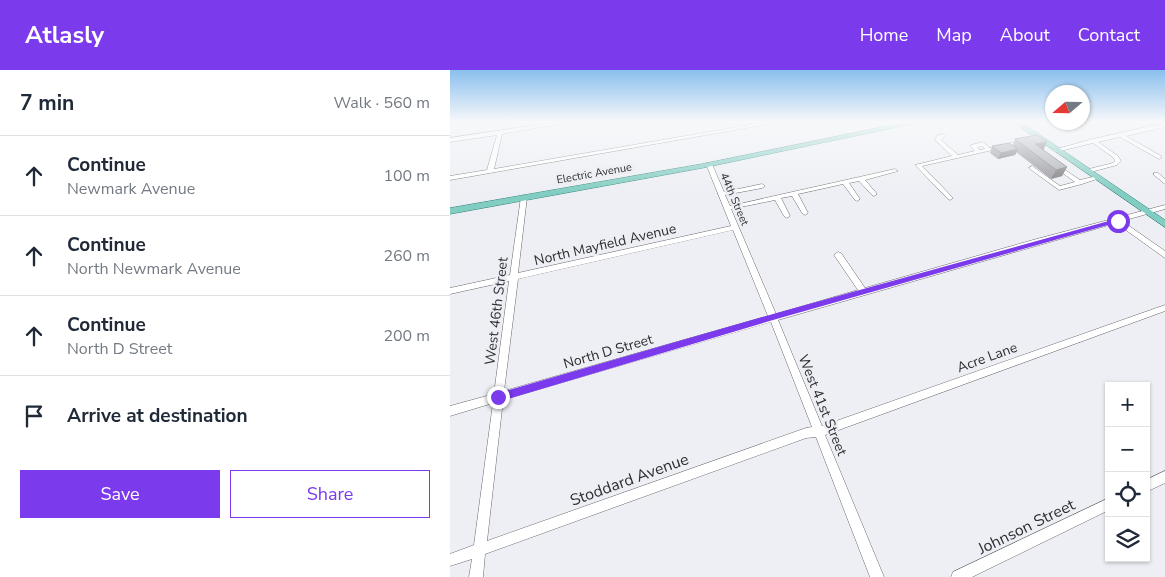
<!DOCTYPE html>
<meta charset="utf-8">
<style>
:root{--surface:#fff;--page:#f2f2f3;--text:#1f2937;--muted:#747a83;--line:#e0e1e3;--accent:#7c3aed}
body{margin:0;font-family:"Nunito Sans",sans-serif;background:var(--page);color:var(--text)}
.controls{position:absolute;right:15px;bottom:15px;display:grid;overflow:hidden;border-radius:0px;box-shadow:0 1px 4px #0004}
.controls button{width:45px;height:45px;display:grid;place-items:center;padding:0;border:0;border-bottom:1px solid var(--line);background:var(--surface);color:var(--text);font:25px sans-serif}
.compass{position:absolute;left:595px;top:15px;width:45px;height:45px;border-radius:50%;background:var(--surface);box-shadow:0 1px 4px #0004;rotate:250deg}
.stop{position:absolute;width:15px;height:15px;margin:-11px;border:4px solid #7c3aed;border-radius:50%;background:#fff}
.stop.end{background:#7c3aed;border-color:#fff;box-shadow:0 1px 5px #0008}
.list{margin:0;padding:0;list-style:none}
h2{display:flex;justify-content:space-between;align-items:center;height:65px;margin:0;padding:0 20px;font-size:21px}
h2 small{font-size:16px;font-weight:400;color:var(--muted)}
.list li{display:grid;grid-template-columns:32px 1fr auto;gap:15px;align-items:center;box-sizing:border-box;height:80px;padding:0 20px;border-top:1px solid var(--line)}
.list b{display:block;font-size:19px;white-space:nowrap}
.list p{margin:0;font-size:16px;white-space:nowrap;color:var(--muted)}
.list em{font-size:16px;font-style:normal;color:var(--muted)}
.actions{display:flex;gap:10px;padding:15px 20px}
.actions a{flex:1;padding:11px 0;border:1px solid var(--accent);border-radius:0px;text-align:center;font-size:18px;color:var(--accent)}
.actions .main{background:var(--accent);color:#fff}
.icon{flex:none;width:28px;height:28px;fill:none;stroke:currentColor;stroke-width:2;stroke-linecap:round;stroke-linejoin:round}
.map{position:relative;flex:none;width:715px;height:507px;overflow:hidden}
header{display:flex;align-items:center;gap:30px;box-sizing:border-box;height:70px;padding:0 25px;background:var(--accent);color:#fff}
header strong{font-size:24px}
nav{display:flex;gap:28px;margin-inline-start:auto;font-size:18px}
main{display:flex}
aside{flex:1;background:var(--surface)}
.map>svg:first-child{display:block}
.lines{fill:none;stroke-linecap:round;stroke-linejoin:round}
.minor-casing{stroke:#67686c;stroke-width:1}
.major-casing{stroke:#2e7f75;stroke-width:1}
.minor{fill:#fff;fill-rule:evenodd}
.major{fill:#82cdc2;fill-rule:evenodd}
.wall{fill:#96969c}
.shaded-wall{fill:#7a7a7f}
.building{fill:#aeafb5;stroke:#7a7a7f}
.route{fill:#7c3aed}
.labels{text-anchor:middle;stroke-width:5;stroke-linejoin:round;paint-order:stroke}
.far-street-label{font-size:11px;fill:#2e2e30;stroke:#edeff4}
.street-label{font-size:14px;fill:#2e2e30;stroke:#edeff4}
.near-street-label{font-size:16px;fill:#2e2e30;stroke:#edeff4}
</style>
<header>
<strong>Atlasly</strong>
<nav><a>Home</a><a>Map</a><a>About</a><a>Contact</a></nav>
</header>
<main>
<aside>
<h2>7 min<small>Walk · 560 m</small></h2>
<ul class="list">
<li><svg class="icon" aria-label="ahead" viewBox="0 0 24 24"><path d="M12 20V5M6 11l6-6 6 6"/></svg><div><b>Continue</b><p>Newmark Avenue</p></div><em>100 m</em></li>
<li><svg class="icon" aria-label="ahead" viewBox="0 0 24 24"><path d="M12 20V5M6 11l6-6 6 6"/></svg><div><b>Continue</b><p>North Newmark Avenue</p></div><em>260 m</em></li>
<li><svg class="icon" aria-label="ahead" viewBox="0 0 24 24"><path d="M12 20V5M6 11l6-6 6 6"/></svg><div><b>Continue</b><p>North D Street</p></div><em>200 m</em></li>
<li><svg class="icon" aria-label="arrive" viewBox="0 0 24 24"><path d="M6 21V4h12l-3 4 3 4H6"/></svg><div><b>Arrive at destination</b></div></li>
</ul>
<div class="actions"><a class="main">Save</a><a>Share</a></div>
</aside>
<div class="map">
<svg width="715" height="507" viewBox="0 0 715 507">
<rect width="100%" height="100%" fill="#edeff4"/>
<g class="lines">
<defs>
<path id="minor" d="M106,52H120L52,64L44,99L317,52H330L0,110V106L37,100L47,65L0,72V68Z
M715,53V57L676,66L711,86L712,87L709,89L670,67L648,72L668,86L671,91L667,95L637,103L635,102V100L663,93L665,91L664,88L643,73L606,82L603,80L643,69Z
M492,64L495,66L491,70L508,85L525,81L520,76L521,75L533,72L540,78L575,70L578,72L472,96L502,127L503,128L500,130L498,129L465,95L502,86L485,70L487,66ZM532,76L535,79L530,80L527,77Z
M257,93L262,94L274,122L312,114L315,116L312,118L275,125L280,136L445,99L448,101L415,110L427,124L424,126L422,125L409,111L399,113L410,129L407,131L405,130L393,114L348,124L358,143L355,145L352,143L342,126L331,128L340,146L337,148L334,146L325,130L281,139L326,244L408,220L384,185L388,182L391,183L415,218L583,170L715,135V139L672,151L715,181V188L666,153L328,250L372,356L715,235V241L375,365L434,507H420L366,367L356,368L35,484L33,507H19L22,489L0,496V484L24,475L43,333L0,346V336L44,324L59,211L0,224V218L60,205L71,127L74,125L77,127L68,203L281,156L256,94ZM283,160L318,246L54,321L68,209ZM321,252L362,357L356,358L37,471L53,330Z
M582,96L610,116L625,112L607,99L606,98L609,96L630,110L647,106L650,108L632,114L609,120L580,99L579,98Z
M704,103H708L715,109V114L704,105Z
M715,401V413L696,422V410Z
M659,428V440L522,507H501L503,502Z"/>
<path id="major" d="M457,52H471L252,98L0,144V138L252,94Z
M563,52H571L715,150V157Z"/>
</defs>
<use href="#minor" class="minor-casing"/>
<use href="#major" class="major-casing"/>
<use href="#minor" class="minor"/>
<use href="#major" class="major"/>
</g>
<path class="wall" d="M565,69L617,97L612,106L601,109L566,82L565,85L548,89L540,83L542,76L563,75Z"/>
<path class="shaded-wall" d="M597,72L593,81L585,74Z
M568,79L565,85L548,89L551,83Z
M617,97L612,106L601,109L606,100Z"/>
<path class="building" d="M587,65L597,72L585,74L617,97L606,100L565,69Z
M559,73L568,79L551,83L542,76Z"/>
<linearGradient id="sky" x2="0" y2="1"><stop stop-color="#8abfee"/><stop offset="0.42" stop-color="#f7f8fa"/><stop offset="1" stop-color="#f7f8fa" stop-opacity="0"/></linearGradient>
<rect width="715" height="123" fill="url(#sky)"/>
<path class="route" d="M666,149L672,151L323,250L48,332L44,327L48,323L323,244Z"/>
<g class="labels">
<g class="far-street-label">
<text transform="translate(144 103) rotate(-10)" y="4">Electric Avenue</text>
<text transform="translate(285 129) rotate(67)" y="4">44th Street</text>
</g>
<g class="street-label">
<text transform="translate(155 174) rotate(-13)" y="5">North Mayfield Avenue</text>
<text transform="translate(46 241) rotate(-83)" y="5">West 46th Street</text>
<text transform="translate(158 281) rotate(-16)" y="5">North D Street</text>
<text transform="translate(537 287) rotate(-20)" y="5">Acre Lane</text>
<text transform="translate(373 335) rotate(68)" y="5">West 41st Street</text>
</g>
<g class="near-street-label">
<text transform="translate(179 409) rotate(-20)" y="6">Stoddard Avenue</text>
<text transform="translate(576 456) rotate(-26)" y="6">Johnson Street</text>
</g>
</g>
</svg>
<div class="controls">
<button>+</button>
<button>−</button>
<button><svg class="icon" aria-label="locate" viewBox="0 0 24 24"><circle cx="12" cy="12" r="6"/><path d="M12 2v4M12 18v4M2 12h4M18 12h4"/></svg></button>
<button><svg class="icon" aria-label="layers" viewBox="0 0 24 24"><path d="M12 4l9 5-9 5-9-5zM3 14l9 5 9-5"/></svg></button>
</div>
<svg class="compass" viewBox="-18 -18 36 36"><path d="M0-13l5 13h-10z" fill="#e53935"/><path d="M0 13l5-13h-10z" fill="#747a83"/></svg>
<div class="stop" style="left:668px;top:151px"></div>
<div class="stop end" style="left:48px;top:327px"></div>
</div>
</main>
